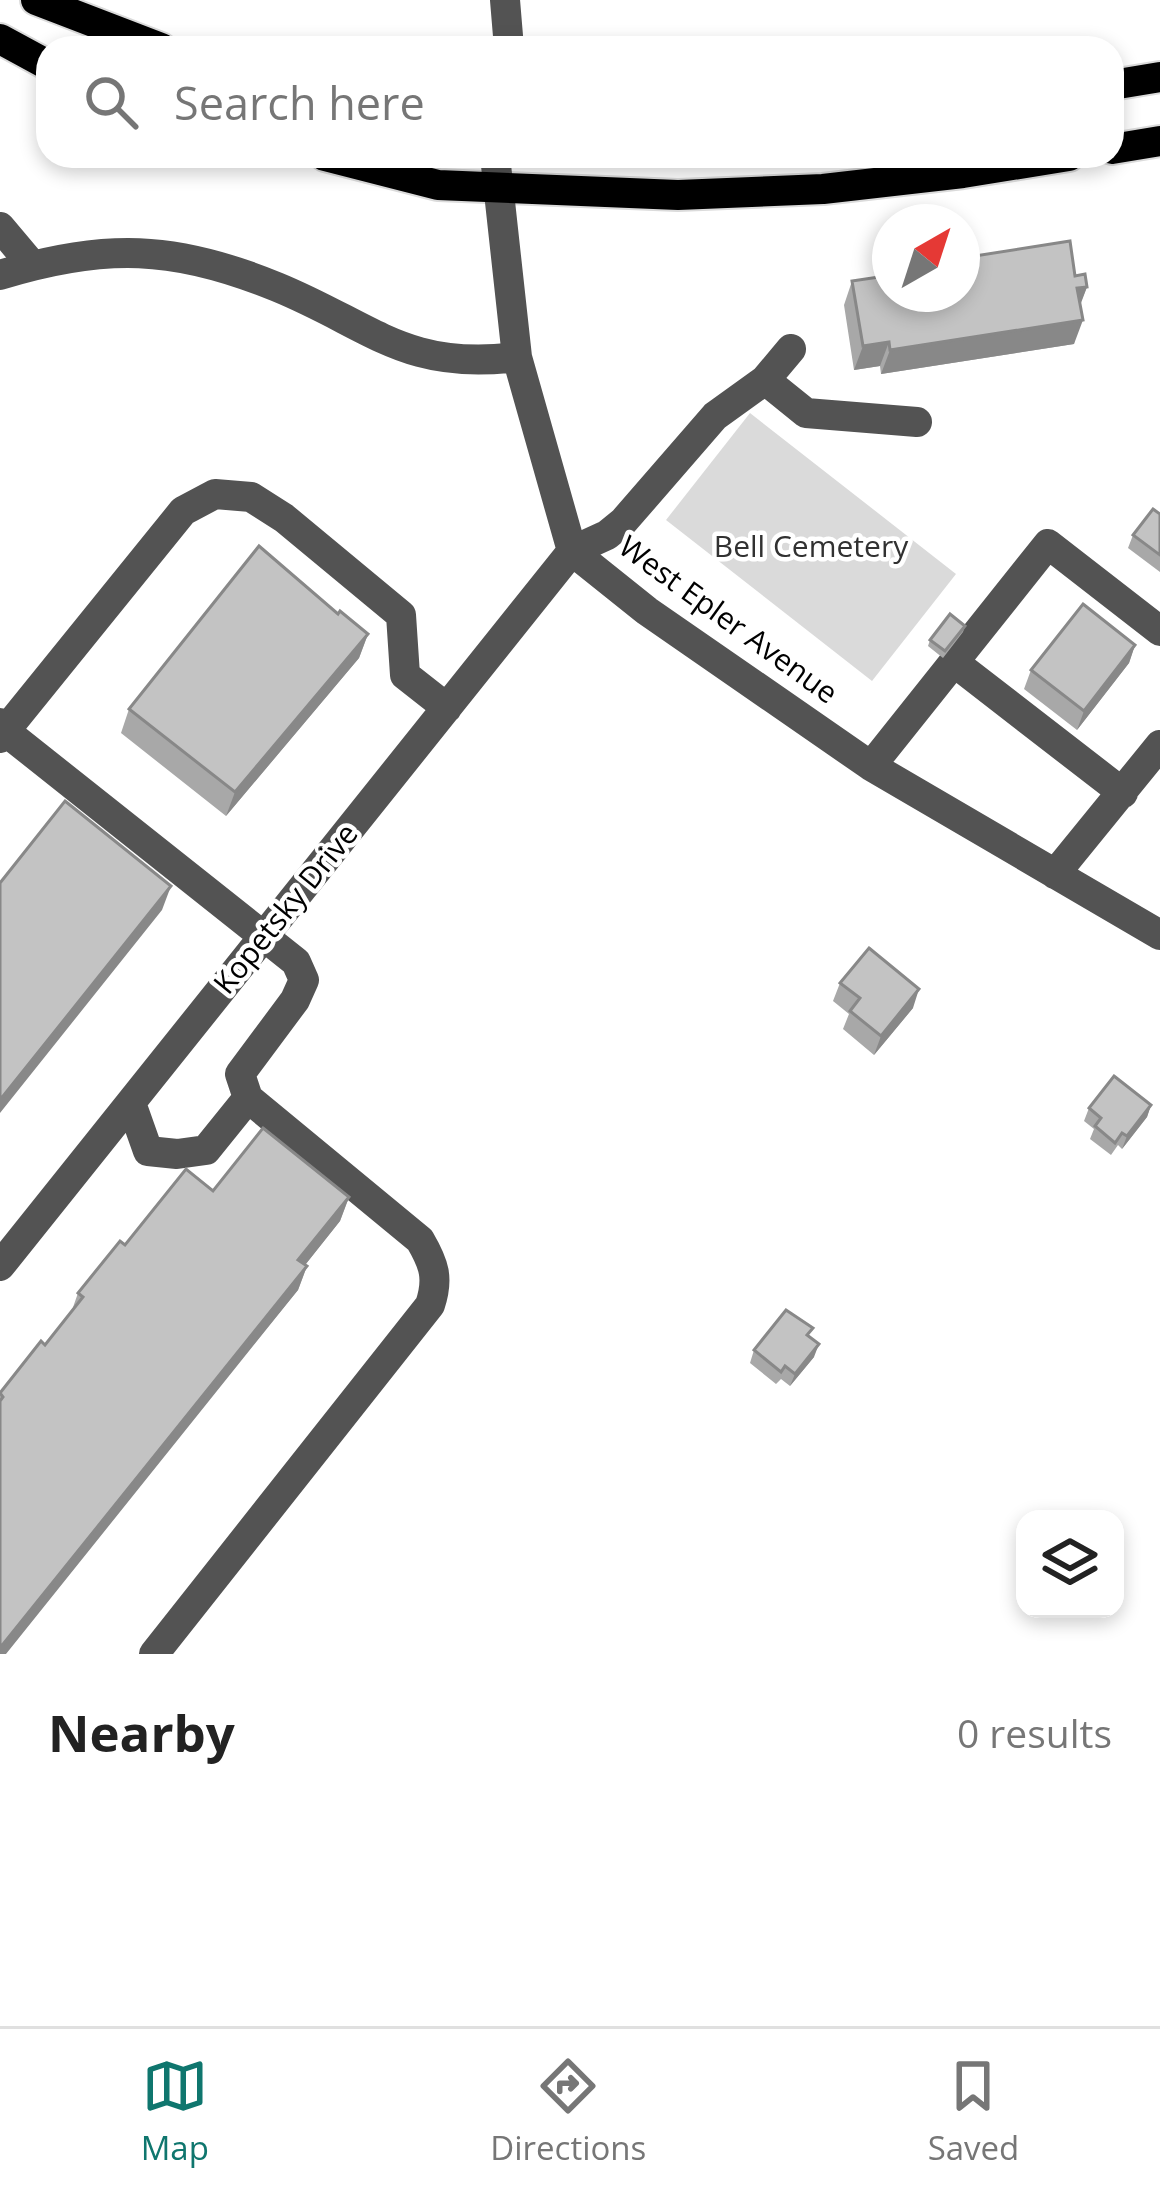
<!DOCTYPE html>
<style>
:root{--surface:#fff;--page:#f6f6f6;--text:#222;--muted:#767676;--line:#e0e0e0;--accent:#0f766e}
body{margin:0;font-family:"Open Sans",sans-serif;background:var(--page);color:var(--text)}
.controls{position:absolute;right:36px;bottom:36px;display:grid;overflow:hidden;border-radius:24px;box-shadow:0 6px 18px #0003}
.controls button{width:108px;height:108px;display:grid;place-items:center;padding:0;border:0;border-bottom:3px solid var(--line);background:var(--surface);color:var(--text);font:60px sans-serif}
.compass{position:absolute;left:872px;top:204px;width:108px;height:108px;border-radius:50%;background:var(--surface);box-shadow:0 6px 18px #0003;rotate:39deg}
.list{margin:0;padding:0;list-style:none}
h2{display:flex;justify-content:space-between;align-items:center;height:156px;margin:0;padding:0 48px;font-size:51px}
h2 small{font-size:39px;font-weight:400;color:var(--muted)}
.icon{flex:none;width:66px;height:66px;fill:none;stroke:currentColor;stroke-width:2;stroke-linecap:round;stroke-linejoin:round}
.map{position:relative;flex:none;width:1160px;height:1654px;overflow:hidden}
.search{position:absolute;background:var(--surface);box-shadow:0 6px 18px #0003;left:36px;right:36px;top:36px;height:132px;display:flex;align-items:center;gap:30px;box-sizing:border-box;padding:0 42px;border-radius:36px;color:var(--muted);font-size:45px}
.sheet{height:372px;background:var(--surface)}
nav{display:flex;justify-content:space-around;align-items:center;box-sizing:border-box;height:168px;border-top:3px solid var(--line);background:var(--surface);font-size:33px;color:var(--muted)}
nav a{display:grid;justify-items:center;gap:6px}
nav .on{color:var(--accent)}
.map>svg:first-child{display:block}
.green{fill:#dadada}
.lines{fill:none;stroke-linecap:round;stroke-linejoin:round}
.major-casing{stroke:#dbdbdb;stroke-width:34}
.minor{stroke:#535353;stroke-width:30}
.major{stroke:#000;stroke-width:30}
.wall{fill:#a8a8a8}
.shaded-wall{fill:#888}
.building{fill:#c3c3c3;stroke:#888;stroke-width:3}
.labels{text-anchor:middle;stroke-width:9;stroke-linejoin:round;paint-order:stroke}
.park-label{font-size:30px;fill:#313131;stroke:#fff}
.street-label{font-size:30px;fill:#000;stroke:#fff}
</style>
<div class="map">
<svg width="1160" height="1654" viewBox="0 0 1160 1654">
<rect width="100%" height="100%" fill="#fff"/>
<path class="green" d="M750,413L956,574L872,681L666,520Z"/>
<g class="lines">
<defs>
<path id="major" d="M36,0L161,48
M0,39L48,65
M1112,85L1160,77
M1112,149L1160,141
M325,156L438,185L678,195L823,189L963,173L1069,156"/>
</defs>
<use href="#major" class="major-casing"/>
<path class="minor" d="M505,0L509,48
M495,156L517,357L572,551L647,611L871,766L1160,935
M0,227L32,265
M0,275C104,243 175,245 277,287C372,326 405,371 517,357
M765,380L806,413L917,422
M955,663L1123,793
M0,723L5,731L183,511L215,494L251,497L284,518L401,615L405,675L447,708
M0,738L5,731L296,962L304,980L295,1000L240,1074L248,1098L420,1240C434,1264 439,1278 430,1305L154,1654
M871,766L1048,544L1160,631
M1055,874L1160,745
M131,1103L148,1151L177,1154L206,1150L248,1098
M0,1266L572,551L607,535L623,522L715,416L765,380L791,349"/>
<use href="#major" class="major"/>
</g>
<path class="wall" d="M878,271L1075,276L1087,287L1080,304L1074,344L881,374L880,366L854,370L844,305L852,281L875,278Z
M1160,514V572L1128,548L1133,535Z
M338,614L368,634L359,658L226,816L121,733L129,709Z
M965,626L963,632L943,658L928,646L930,640Z
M1135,645L1129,663L1077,730L1024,689L1031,670Z
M840,983L913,1008L874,1055L843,1029L849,1014L833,1001Z
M1151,1105L1147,1117L1122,1149L1118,1145L1111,1155L1090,1139L1094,1129L1084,1121L1089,1108Z
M349,1197L340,1221L305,1265L307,1266L298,1290L0,1654V1393L45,1345L71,1313L78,1293L125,1245Z
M810,1337L814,1357L790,1386L781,1379L776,1384L750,1363L754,1350Z"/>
<path class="shaded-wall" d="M1087,287L1078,311L1077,288Z
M1083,320L1074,344L881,374L890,350Z
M889,342L880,366L854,370L863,346Z
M368,634L359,658L226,816L235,792Z
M1135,645L1129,663L1077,730L1084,711Z
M171,886L162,910L0,1113V1100Z
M919,989L913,1008L874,1055L881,1036Z
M1151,1105L1147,1117L1122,1149L1127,1136Z
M349,1197L340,1221L290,1284L298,1260Z
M307,1266L298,1290L6,1654H0V1648Z
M819,1344L814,1357L790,1386L795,1374Z"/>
<path class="building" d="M1070,241L1075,276L1085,274L1087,287L1077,288L1083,320L890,350L889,342L863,346L852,281L879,277L878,271L890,269V294H962V258Z
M1153,509L1160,514V555L1133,535Z
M259,546L338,614L340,611L368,634L235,792L129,709Z
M1083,604L1135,645L1084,711L1031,670Z
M950,614L965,626L945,651L930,640Z
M65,801L171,886L0,1100V883Z
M869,948L919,989L881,1036L850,1011L860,998L840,983Z
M1114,1076L1151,1105L1127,1136L1122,1133L1115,1143L1095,1126L1101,1118L1089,1108Z
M263,1128L349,1197L298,1260L307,1266L0,1648V1401L3,1397L0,1393L41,1341L45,1345L83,1297L78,1293L120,1241L125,1245L186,1169L213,1191Z
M786,1310L813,1328L807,1335L819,1344L795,1374L785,1366L781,1372L754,1350Z"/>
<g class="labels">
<g class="park-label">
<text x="811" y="557">Bell Cemetery</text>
</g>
<g class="street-label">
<text transform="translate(728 620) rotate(36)" y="10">West Epler Avenue</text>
<text transform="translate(286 909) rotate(-51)" y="10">Kopetsky Drive</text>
</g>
</g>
</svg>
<div class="controls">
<button><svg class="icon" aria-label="layers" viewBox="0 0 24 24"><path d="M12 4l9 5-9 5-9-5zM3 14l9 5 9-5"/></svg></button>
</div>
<svg class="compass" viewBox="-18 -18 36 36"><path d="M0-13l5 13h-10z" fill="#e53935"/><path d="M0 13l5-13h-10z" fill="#767676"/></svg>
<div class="search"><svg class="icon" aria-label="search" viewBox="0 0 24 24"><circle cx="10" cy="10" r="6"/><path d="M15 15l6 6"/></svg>Search here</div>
</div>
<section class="sheet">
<h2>Nearby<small>0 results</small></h2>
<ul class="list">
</ul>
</section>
<nav>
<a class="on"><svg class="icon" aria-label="map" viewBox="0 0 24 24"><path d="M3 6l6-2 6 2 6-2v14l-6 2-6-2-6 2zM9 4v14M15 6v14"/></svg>Map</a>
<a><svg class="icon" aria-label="directions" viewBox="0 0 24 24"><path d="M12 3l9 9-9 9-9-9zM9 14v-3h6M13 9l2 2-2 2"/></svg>Directions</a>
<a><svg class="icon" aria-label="saved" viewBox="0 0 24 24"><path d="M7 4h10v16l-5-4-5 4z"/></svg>Saved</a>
</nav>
